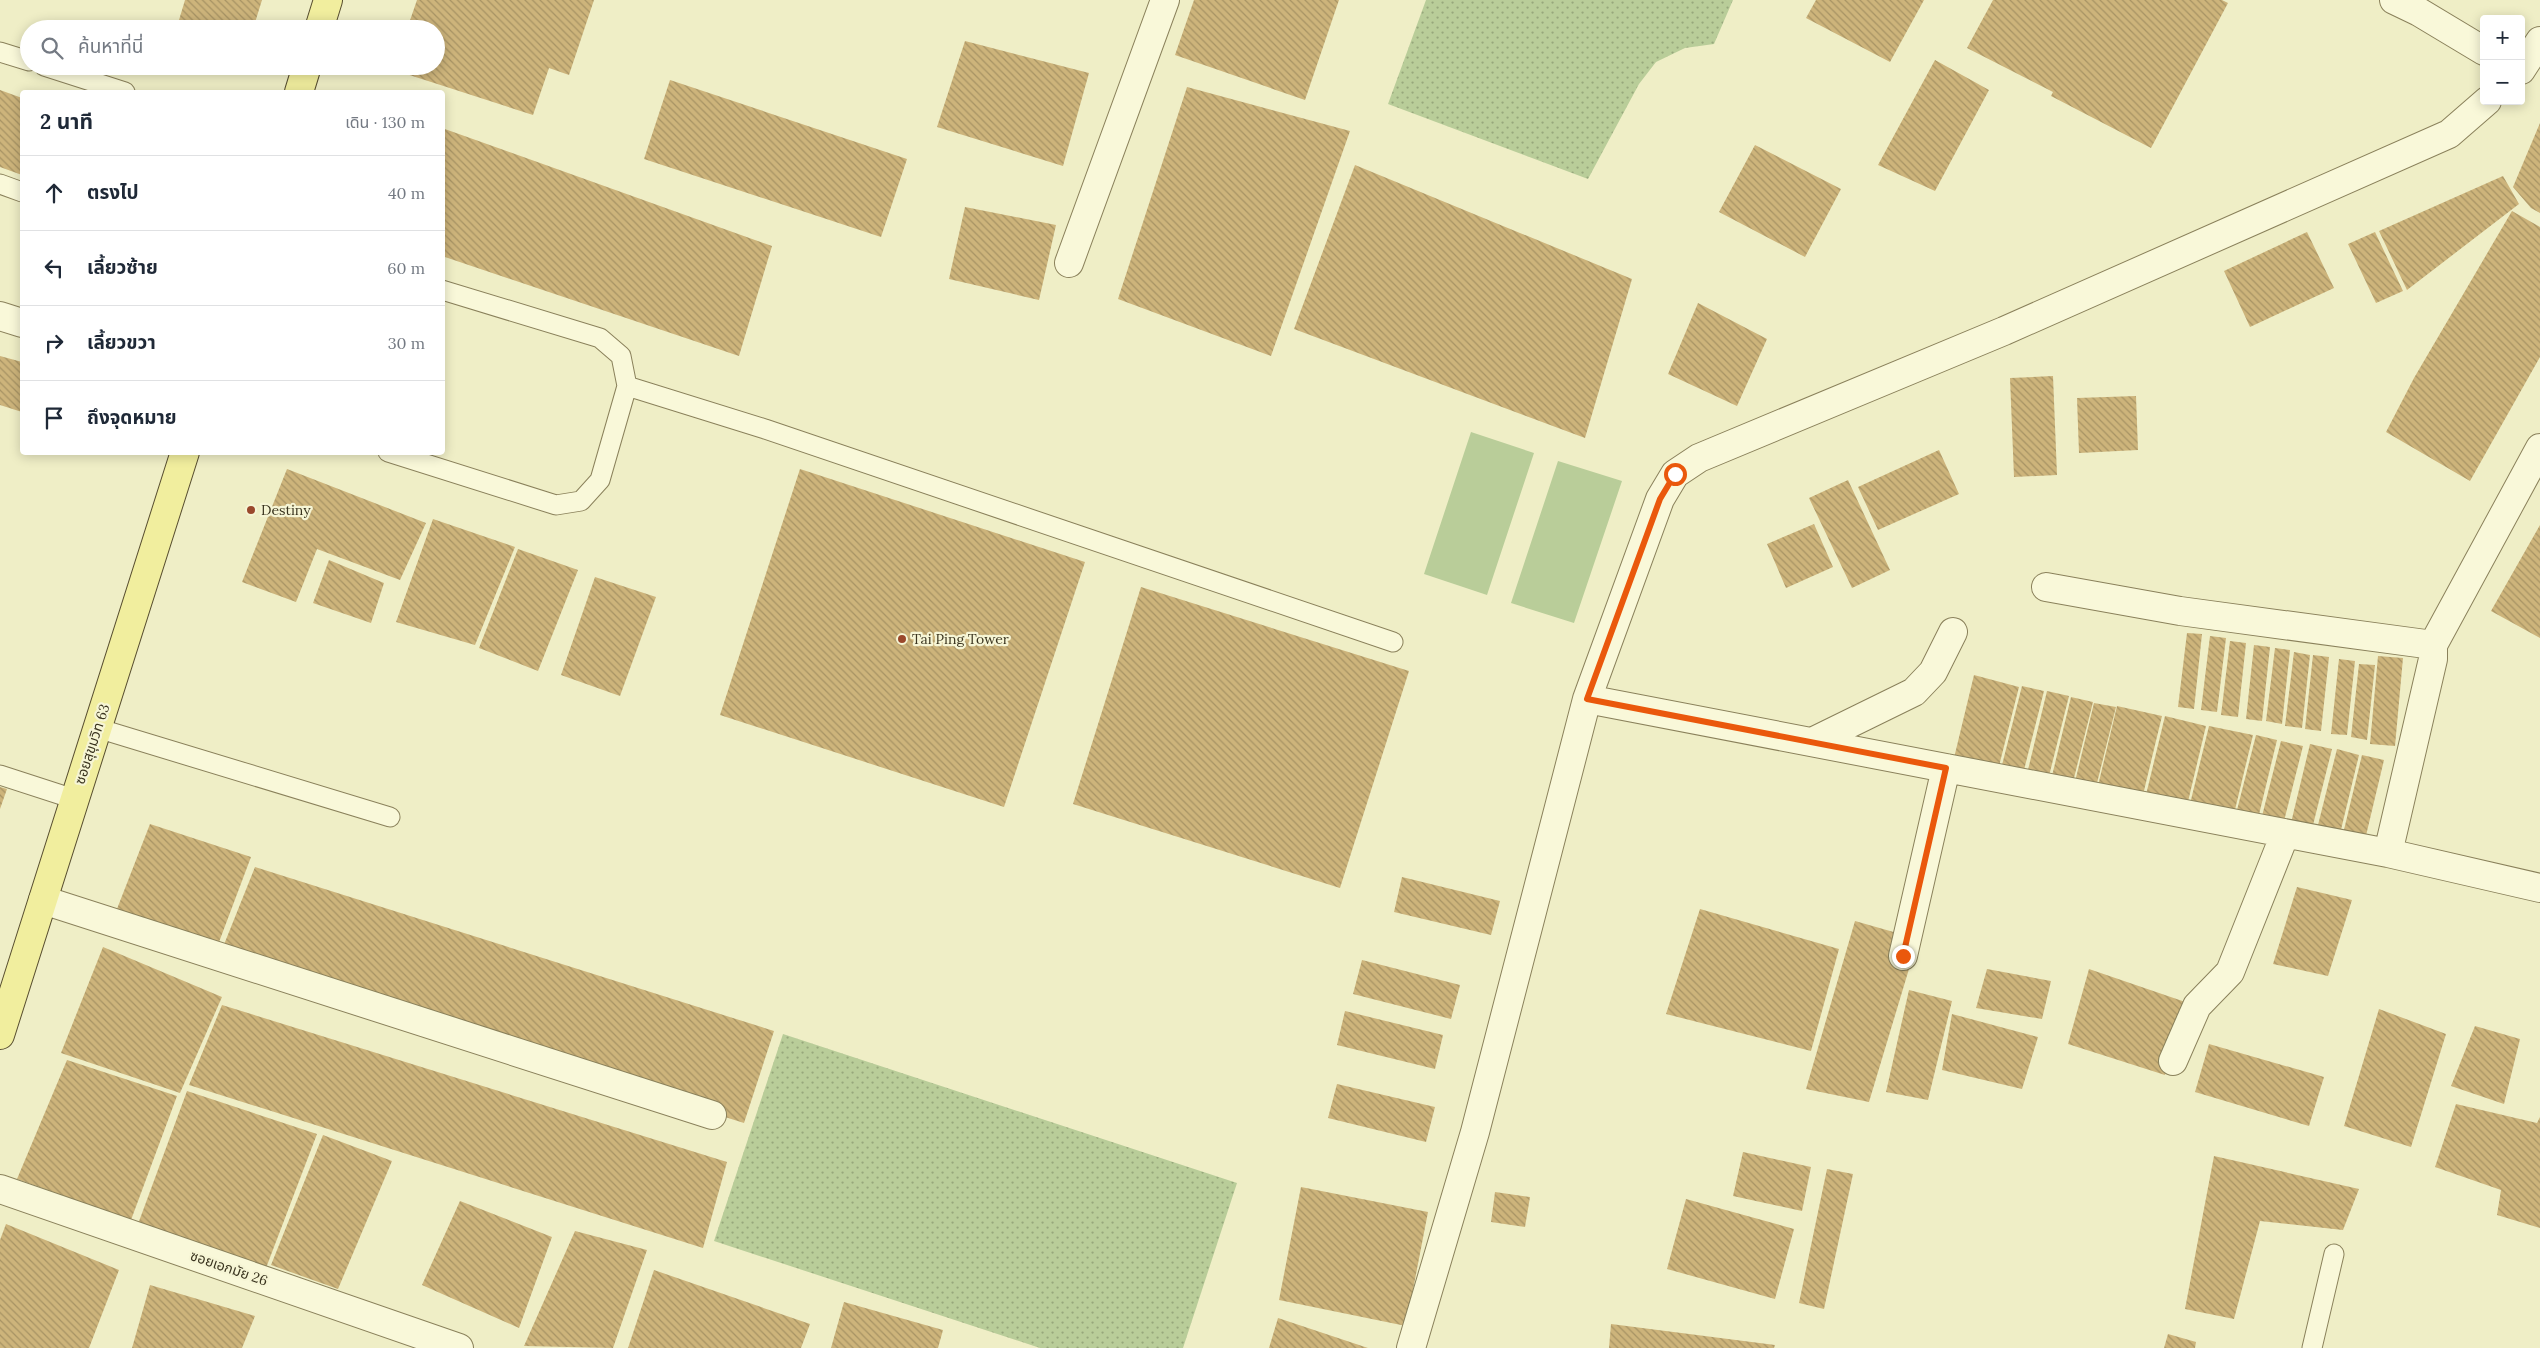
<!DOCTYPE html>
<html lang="th">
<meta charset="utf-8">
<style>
:root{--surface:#fff;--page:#f6f6f7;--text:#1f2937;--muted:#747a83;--line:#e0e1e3}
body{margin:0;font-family:Lora,"Noto Sans Thai",serif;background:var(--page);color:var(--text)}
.controls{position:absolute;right:15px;top:15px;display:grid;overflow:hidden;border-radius:5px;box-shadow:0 2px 12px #0003}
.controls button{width:45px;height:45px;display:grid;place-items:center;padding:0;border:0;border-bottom:1px solid var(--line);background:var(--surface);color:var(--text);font:25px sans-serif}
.stop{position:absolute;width:15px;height:15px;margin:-11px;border:4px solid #ea580c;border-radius:50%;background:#fff}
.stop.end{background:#ea580c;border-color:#fff;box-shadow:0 1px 5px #0008}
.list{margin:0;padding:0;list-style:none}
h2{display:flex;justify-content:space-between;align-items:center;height:65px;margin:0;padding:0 20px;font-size:21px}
h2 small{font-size:16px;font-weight:400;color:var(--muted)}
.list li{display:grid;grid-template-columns:32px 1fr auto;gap:15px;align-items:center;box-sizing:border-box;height:75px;padding:0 20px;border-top:1px solid var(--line)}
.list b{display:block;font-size:19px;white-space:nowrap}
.list em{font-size:16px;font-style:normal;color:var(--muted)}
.icon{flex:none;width:28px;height:28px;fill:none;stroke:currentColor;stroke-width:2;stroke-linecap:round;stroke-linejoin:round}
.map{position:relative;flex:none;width:2540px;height:1348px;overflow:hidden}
.search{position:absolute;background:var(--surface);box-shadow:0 2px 12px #0003;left:20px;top:20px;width:425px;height:55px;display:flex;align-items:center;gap:12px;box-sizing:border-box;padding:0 18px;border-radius:28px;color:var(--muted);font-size:19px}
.panel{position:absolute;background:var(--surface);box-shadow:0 2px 12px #0003;left:20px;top:90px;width:425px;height:365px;border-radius:5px}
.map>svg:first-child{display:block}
.grass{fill:url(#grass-dots)}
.pitch{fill:#b9cd99}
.building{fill:url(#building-back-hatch)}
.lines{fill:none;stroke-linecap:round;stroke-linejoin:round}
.service-casing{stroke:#8a815b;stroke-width:21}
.minor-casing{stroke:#8a815b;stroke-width:30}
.primary-casing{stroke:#584e2f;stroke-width:30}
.service{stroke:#f9f8d9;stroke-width:19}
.minor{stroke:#f9f8d9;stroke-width:28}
.primary{stroke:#f1ee9e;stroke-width:28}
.route{stroke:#ea580c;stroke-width:6}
.poi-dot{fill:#9a482b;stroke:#f6f5d5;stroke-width:2}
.labels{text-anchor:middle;stroke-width:4.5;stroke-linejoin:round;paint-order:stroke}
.poi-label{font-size:14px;fill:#3a341f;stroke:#f6f5d5;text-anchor:start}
.street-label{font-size:14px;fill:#3a341f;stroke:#f6f5d5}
</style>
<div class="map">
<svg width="2540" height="1348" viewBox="0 0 2540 1348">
<defs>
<pattern id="grass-dots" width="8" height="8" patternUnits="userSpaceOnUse" patternTransform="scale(1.25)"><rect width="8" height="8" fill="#b9cd99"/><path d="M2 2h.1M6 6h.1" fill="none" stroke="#97a77c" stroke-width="1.8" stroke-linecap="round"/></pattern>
<pattern id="building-back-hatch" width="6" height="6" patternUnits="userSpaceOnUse" patternTransform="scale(1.25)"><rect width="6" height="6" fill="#cdb47b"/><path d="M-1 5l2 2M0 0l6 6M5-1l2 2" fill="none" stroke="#a79364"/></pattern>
</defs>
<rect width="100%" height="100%" fill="#efeec6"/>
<path class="grass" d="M1426,0H1733L1714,44L1685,48L1656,62L1639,84L1588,179L1388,104Z
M783,1034L1237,1183L1183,1348H1040L714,1241Z"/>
<path class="pitch" d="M1471,432L1534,453L1487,595L1424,574Z
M1558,461L1622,481L1574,623L1511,603Z"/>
<path class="building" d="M185,0H262L253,29H207L179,20Z
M417,0H594L569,75L549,68L533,115L394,70L395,66H436V29H407Z
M1194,0H1339L1305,100L1175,55Z
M1816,0H1924L1890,62L1806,18Z
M1993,0H2222L2228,3L2151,148L2051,96L2053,92L1967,48Z
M965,41L1089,73L1063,166L937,127Z
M1935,60L1989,90L1935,191L1878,165Z
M670,80L907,159L881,237L644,159Z
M1187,87L1350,131L1271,356L1118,299Z
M0,90L22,98V175L0,167Z
M2540,123V213L2531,208L2513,187Z
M442,128L772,246L739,356L442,256Z
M1755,145L1841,189L1805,257L1719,212Z
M1355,165L1632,279L1585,438L1294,329Z
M2503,176L2519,204L2407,290L2379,231Z
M965,207L1056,225L1039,300L949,279Z
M2512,211L2540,227V357L2470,481L2386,432L2414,378Z
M2307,232L2334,288L2250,327L2224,271Z
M2375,232L2403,291L2376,303L2348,244Z
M1698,303L1767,339L1737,406L1668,374Z
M0,356L22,362V412L0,405Z
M2053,376L2057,475L2014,477L2010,378Z
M2136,396L2138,450L2079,453L2077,398Z
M1939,450L1959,494L1878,530L1858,487Z
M287,469L426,523L400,580L317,549L296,602L242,582Z
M800,469L1085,562L1004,807L720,715Z
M1848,480L1890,570L1852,588L1809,498Z
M433,519L515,547L475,645L396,622Z
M1814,524L1833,567L1786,588L1767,544Z
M2540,525V638L2491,611Z
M518,549L578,570L538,671L479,648Z
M329,560L384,583L371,623L313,603Z
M595,577L656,597L620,696L561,675Z
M1141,587L1409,671L1340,888L1073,804Z
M2187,633L2202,634L2194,709L2178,707Z
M2210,636L2226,638L2217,712L2201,710Z
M2230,641L2246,643L2238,717L2221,715Z
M2254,645L2270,647L2262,721L2246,719Z
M2275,648L2290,650L2282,724L2266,721Z
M2294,652L2310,655L2302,728L2285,726Z
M2313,655L2329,657L2321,731L2305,729Z
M2378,656L2403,658L2395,746L2370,744Z
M2339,659L2355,661L2347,735L2331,734Z
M2359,664L2375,665L2367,740L2351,737Z
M1974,675L2019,687L1998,770L1954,758Z
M2022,686L2044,691L2023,774L2001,769Z
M2047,691L2069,696L2048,780L2027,774Z
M2071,697L2093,702L2072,786L2051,780Z
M2094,703L2116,707L2095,791L2074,786Z
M2117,706L2162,716L2142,799L2097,790Z
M2165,716L2206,726L2186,810L2145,799Z
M2209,726L2253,735L2233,818L2189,808Z
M2256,735L2277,740L2257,823L2235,818Z
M2281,741L2303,746L2282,829L2260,824Z
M2310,744L2332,749L2311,833L2290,827Z
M2337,749L2359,755L2339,838L2316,833Z
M2362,755L2384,760L2364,844L2342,838Z
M0,787L7,789L0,809Z
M150,824L251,857L210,966L108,932Z
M255,867L774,1031L744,1123L219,957Z
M1402,877L1500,901L1491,935L1394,912Z
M2297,887L2352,900L2328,976L2273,964Z
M1700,909L1839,949L1811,1051L1666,1014Z
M1855,921L1918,939L1869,1102L1806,1089Z
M103,947L222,997L180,1093L61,1053Z
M1362,960L1460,985L1451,1019L1353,994Z
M1987,969L2051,981L2042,1019L1976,1008Z
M2089,969L2197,1006L2165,1075L2068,1044Z
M1909,990L1952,1001L1928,1100L1886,1092Z
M222,1005L727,1162L703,1248L189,1085Z
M2379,1009L2446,1034L2411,1147L2344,1126Z
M1345,1011L1443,1035L1435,1069L1337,1045Z
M1952,1014L2038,1037L2022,1089L1942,1070Z
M2475,1026L2520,1039L2504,1104L2451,1086Z
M2209,1044L2324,1077L2309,1126L2195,1092Z
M67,1060L177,1096L131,1220L17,1179Z
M1337,1084L1435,1107L1426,1142L1328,1118Z
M187,1091L317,1134L266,1268L138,1224Z
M2456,1104L2537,1123L2540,1117V1228L2497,1215L2501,1190L2435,1167Z
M323,1135L392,1161L338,1289L271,1265Z
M1743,1152L1811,1167L1802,1211L1733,1196Z
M2214,1156L2359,1189L2343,1230L2260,1221L2234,1319L2185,1309Z
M1827,1169L1853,1174L1824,1309L1799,1303Z
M1301,1187L1428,1212L1406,1326L1279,1300Z
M1495,1192L1530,1197L1525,1227L1491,1222Z
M1686,1199L1794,1229L1775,1299L1667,1269Z
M460,1201L552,1237L519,1328L422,1285Z
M6,1224L119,1270L89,1348H0V1240Z
M575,1231L647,1250L613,1348L524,1346Z
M654,1270L810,1324L801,1348H628Z
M150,1285L255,1316L242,1348H132Z
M844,1302L943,1330L938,1348H831Z
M1278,1318L1368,1348H1269Z
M1611,1324L1775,1345L1774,1348H1609Z
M2168,1334L2196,1342L2195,1348H2164Z"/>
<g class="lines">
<defs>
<path id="service" d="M0,52L29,61
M44,66L125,92
M0,184L22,192
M627,386L765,429L1393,642
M388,452L556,505L581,501L600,480L627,386L621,356L600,338L442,290
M97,728L390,817
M0,775L74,799
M2312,1348L2334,1254"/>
<path id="minor" d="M2394,0L2419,12L2484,51
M2521,70L2540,41
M1069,263L1165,0
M0,316L22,323
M2046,587L2180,611L2433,645V659L2388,853
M2433,645L2540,448
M1587,699L2388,853L2540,888
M1812,742L1914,692L1933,672L1953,632
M43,900L712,1115
M1903,956L1946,768
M2173,1061L2197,1006L2230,972L2285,834
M0,1189L459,1348
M1411,1348L1475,1132L1587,699L1660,499L1675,474L1699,458L2004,331L2449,134L2487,101"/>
<path id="primary" d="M319,29L328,0
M299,92L307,66
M0,1035L185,452"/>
</defs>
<use href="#service" class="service-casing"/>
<use href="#minor" class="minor-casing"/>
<use href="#primary" class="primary-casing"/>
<use href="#service" class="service"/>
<use href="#minor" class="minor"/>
<use href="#primary" class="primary"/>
</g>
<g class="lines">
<path class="route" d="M1675,474L1660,499L1587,699L1946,768L1903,956"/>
</g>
<g class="poi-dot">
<circle cx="251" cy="510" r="5"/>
<circle cx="902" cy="639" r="5"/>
</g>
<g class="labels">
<g class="poi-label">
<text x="261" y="515">Destiny</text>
<text x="912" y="644">Tai Ping Tower</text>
</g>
<g class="street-label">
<text transform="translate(92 744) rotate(-72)" y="5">ซอยสุขุมวิท 63</text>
<text transform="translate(229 1268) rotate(19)" y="5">ซอยเอกมัย 26</text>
</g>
</g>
</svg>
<div class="controls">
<button>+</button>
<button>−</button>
</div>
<div class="stop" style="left:1675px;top:474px"></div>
<div class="stop end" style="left:1903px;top:956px"></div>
<div class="search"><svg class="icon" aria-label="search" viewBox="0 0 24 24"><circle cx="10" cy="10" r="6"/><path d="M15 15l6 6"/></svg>ค้นหาที่นี่</div>
<section class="panel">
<h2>2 นาที<small>เดิน · 130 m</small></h2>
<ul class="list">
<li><svg class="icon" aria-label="ahead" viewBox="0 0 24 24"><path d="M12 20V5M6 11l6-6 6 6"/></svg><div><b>ตรงไป</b></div><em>40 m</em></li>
<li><svg class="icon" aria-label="left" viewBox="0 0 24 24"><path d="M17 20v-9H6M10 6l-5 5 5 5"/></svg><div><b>เลี้ยวซ้าย</b></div><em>60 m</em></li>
<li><svg class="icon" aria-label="right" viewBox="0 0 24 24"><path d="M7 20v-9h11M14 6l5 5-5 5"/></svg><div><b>เลี้ยวขวา</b></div><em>30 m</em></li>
<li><svg class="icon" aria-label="arrive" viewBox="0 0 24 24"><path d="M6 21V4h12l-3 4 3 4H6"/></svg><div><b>ถึงจุดหมาย</b></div></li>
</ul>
</section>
</div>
